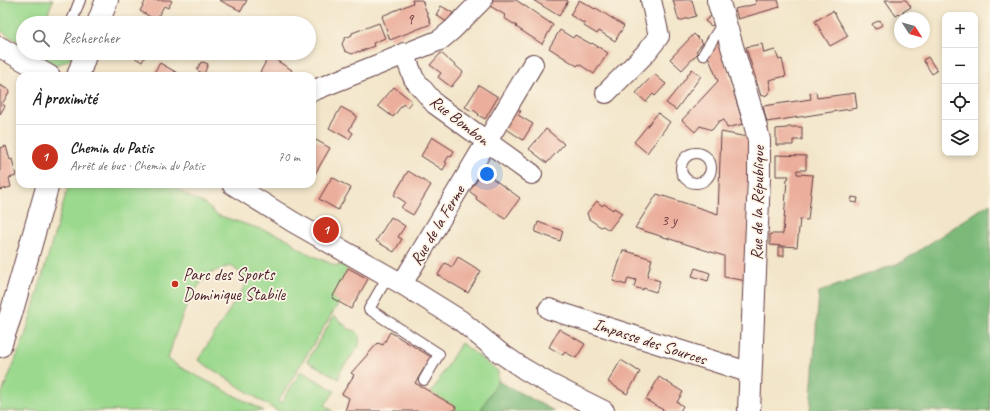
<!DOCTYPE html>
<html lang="fr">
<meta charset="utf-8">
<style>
:root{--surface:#fff;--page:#f6f6f6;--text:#222;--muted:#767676;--line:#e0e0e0;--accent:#c8321e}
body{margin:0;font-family:Caveat,sans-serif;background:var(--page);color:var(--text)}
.controls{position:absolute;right:12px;top:12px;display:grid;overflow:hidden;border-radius:8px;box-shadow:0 2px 6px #0003}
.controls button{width:36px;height:36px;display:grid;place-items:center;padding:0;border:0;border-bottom:1px solid var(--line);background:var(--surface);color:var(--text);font:20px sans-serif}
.compass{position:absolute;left:894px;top:12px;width:36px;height:36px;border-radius:50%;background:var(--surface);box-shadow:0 2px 6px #0003;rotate:126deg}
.you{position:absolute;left:487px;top:174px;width:14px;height:14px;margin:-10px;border:3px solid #fff;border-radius:50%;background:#1a73e8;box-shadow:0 0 0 6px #1a73e833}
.badge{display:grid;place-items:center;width:26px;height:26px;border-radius:50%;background:var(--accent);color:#fff;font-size:13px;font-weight:700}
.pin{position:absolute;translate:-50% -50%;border:2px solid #fff;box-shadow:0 1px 4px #0006}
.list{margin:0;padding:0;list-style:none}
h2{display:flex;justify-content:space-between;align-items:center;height:52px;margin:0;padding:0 16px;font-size:17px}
h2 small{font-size:13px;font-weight:400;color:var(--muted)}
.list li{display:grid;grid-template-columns:26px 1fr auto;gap:12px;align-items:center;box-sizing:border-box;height:64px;padding:0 16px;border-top:1px solid var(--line)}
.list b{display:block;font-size:15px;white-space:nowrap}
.list p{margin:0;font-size:13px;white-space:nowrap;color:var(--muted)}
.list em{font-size:13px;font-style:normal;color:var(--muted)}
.icon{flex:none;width:22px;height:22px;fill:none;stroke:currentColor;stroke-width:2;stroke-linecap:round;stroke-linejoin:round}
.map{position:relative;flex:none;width:990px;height:411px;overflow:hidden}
.search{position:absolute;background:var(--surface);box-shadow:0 2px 6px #0003;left:16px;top:16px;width:300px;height:44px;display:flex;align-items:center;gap:10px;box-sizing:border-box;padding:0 14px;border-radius:22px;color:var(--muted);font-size:15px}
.panel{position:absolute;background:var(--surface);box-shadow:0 2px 6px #0003;left:16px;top:72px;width:300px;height:116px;border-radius:12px}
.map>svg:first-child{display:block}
.green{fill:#9bd98e;stroke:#727c5c}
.forest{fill:#7cb979;stroke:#636c52}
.building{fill:#ebae9c}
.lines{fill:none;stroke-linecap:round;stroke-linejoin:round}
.service-casing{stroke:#633d43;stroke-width:12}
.minor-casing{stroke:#633d43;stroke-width:22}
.tertiary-casing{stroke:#633d43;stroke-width:24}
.service{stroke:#fff;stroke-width:10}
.minor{stroke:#fff;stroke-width:20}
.tertiary{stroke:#fff;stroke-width:22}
.poi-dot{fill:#c8321e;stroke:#fcf5e5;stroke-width:1.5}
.labels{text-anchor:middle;stroke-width:3.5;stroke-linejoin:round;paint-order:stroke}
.number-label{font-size:15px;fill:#724347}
.street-label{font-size:17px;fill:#4a1f2b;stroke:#fcf5e5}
.poi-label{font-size:17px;fill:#4a1f2b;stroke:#fcf5e5;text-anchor:start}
</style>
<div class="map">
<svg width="990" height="411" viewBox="0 0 990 411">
<rect width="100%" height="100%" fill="#fcf5e5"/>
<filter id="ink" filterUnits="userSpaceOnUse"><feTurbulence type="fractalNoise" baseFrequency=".025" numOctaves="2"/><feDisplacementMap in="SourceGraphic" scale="8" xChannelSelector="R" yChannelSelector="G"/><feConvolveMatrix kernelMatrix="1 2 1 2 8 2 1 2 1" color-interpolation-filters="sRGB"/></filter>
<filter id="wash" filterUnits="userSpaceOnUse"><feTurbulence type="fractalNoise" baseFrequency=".012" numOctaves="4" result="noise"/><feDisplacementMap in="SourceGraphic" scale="16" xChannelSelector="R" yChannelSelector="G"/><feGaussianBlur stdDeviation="0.9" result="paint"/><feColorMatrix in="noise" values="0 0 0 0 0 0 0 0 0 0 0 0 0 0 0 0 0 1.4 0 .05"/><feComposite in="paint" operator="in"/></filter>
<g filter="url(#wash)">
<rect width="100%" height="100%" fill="#f2e5c9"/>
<path class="green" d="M0,0H53L44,23H23V45L0,30Z
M36,53H73C72,61 62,63 55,65Z
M69,184H171L188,196L205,204L217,215L276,234L288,239L297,247L307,253L336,266L345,264L351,267L334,297L340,301L278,401L281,403L301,371L335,391L325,405L333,411H277L198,360L249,279L231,266C222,268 213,271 206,277C187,296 175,334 168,359L178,366L264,411H0V398L25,336Z
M334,316L349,329L356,331L360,336L359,346L340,371L339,379L307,361Z
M461,343L498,371V381L480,411H454L456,407L431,393Z"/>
<path class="forest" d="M990,203V411H810L819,292L902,262Z
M498,381L554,411H480Z"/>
<g id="blocks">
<path class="building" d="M146,0H170L172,1L168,8L164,6L156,20L140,11Z
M219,0H247L241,11Z
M412,0H422L431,24L390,40L382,16L413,3Z
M493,0H516L553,25L542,44L516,27L517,26L504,18L505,15L490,6Z
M533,0H566L568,1L559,16Z
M579,0L595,9L596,8L624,26L615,41L599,31L597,34L584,26L585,24L570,15Z
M673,0H692L696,16L679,21Z
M755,0H778L780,7L738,19L735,9L756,4Z
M885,0H906L911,7L896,16Z
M441,6L453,13L447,22L436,15Z
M833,11L848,36L830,46L815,21Z
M711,16L714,24L711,26L705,21Z
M880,20L882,25L875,29L872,24Z
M379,23L385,38L373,43L374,46L359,52V51L352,54L345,51L342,44L345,38L352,35V33Z
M560,30L573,38L575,35L591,44L592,43L608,53L594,74L579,64L577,66L549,48Z
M694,34L703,43L696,51L698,53L682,70L670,59Z
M718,38L743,124L727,128L724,120L719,121L712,130L700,126L695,132L682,120L718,81L708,56Z
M762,44L764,53L775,50L779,60L782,59L786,76L769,80L771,89L767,95L761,96L746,47Z
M127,53H147L142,62Z
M441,53L463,72L451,87L438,77L441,73L430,65Z
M269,56L292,70L288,76H258Z
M928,57L937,71L932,74L923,60Z
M201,62L202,63L203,62L208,64L204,74L197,70Z
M160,63L179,74L178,76H152Z
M692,69L701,76L676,110L666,103L683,82Z
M654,74L666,84L655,96L653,94L646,102L636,93Z
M0,85L10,91L2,104L5,106L0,114Z
M479,85L498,97L485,119L478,115L479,114L473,110L472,111L465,107Z
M394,87L412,101L407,107L403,104L393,117L378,106Z
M816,92L817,98L855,93L857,108L767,122L763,106L811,99L810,93Z
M341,107L357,116L349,130L353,133L349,139L329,128Z
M514,107L521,111L518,115L533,124L523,140L502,126Z
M658,113L670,122L647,153L634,142Z
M788,127H802V140H793V145H776V129L787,128Z
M546,129L564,144L547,163L529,149Z
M721,132L747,137L750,147L747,281L724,277V256L635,228L657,194L718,214Z
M432,137L454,151L451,157L449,156L445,162L447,163L443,170L421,156Z
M316,140L330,148L315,174L312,172V146Z
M6,146L10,160L12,159L16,176L9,178L11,187L0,190V148Z
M776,155L806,156V170H797V174L813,175L808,220L800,219L797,247L770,245V234H783L787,179H788L789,176H776Z
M408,171L431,185L413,215L401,208L405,202L394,195Z
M482,174L490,179L492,178L520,198L505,219L476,199L477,197L469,191Z
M332,177L351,188L338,210L319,199Z
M852,197L858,198L857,203L851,202Z
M597,201L602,206L604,204L613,210L614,208L622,213L609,230L603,226L601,227L589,219L587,213Z
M391,217L405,226L398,237L402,239L394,252L376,241Z
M538,222L563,231L560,241L535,232Z
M778,247H784V256H778Z
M623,250L652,259L647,277L660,281L656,292L643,288V290L634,287L636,280L628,278L626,285L613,281Z
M458,257L481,271L468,293L438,275L445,263L452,267Z
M348,268L368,279L351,309L332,298Z
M695,268L710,273L708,281L692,276Z
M559,329L585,344L576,358L565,352L563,355L549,347Z
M390,332L431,357L415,383L456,407L454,411H345L349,398L342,394L354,375L351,373L378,343L383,345Z
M621,360L640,372L627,394L608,382Z
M659,377L683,392L677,402L683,406L680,411H665L646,400Z"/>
</g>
</g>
<g filter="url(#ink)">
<use href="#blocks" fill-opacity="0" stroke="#633d43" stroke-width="1"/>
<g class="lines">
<defs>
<path id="service" d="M79,23L73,18L80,0
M703,55L724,21
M681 168a15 15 0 1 1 30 0a15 15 0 1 1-30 0Z
M388,276L369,309L439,354L424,380"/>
<path id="minor" d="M0,47L50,76
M404,53L414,79L435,104L532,174
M312,91L440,40L452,30L482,0
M606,93L645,54L659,36L651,0
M232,184L293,222L402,284L460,320L499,352L524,369L548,383L604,411
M402,284L533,64
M549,309L751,373"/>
<path id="tertiary" d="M718,0L753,116L759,140V178L749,411
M98,23L107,0
M78,76L86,53
M0,346L11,314L48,184"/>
</defs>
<use href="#service" class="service-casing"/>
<use href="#minor" class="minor-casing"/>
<use href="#tertiary" class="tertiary-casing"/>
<use href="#service" class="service"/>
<use href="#minor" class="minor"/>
<use href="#tertiary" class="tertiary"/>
</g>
</g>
<circle class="poi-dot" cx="175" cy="284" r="4"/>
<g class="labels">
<g class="number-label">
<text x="410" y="24">9</text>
<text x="669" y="225">3 y</text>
</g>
<g class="street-label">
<text transform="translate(460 120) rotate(38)" y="6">Rue Bombon</text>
<text transform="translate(757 203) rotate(-89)" y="6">Rue de la République</text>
<text transform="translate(437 225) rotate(-59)" y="6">Rue de la Ferme</text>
<text transform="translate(650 341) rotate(18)" y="6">Impasse des Sources</text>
</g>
<g class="poi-label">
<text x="183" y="280">Parc des Sports<tspan x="183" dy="20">Dominique Stabile</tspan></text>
</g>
</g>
</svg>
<div class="controls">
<button>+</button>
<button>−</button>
<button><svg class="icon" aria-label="locate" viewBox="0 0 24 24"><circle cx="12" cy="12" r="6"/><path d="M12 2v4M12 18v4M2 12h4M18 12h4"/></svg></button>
<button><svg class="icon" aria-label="layers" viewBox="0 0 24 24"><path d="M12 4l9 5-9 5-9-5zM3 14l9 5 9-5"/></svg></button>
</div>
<svg class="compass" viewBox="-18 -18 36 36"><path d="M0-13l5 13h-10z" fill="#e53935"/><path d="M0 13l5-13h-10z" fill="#767676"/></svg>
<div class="you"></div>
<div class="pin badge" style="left:326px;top:230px">1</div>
<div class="search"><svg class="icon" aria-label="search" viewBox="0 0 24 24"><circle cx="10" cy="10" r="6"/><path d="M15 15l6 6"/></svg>Rechercher</div>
<section class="panel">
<h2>À proximité<small></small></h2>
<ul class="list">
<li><span class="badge">1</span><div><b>Chemin du Patis</b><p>Arrêt de bus · Chemin du Patis</p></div><em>70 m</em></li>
</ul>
</section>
</div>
